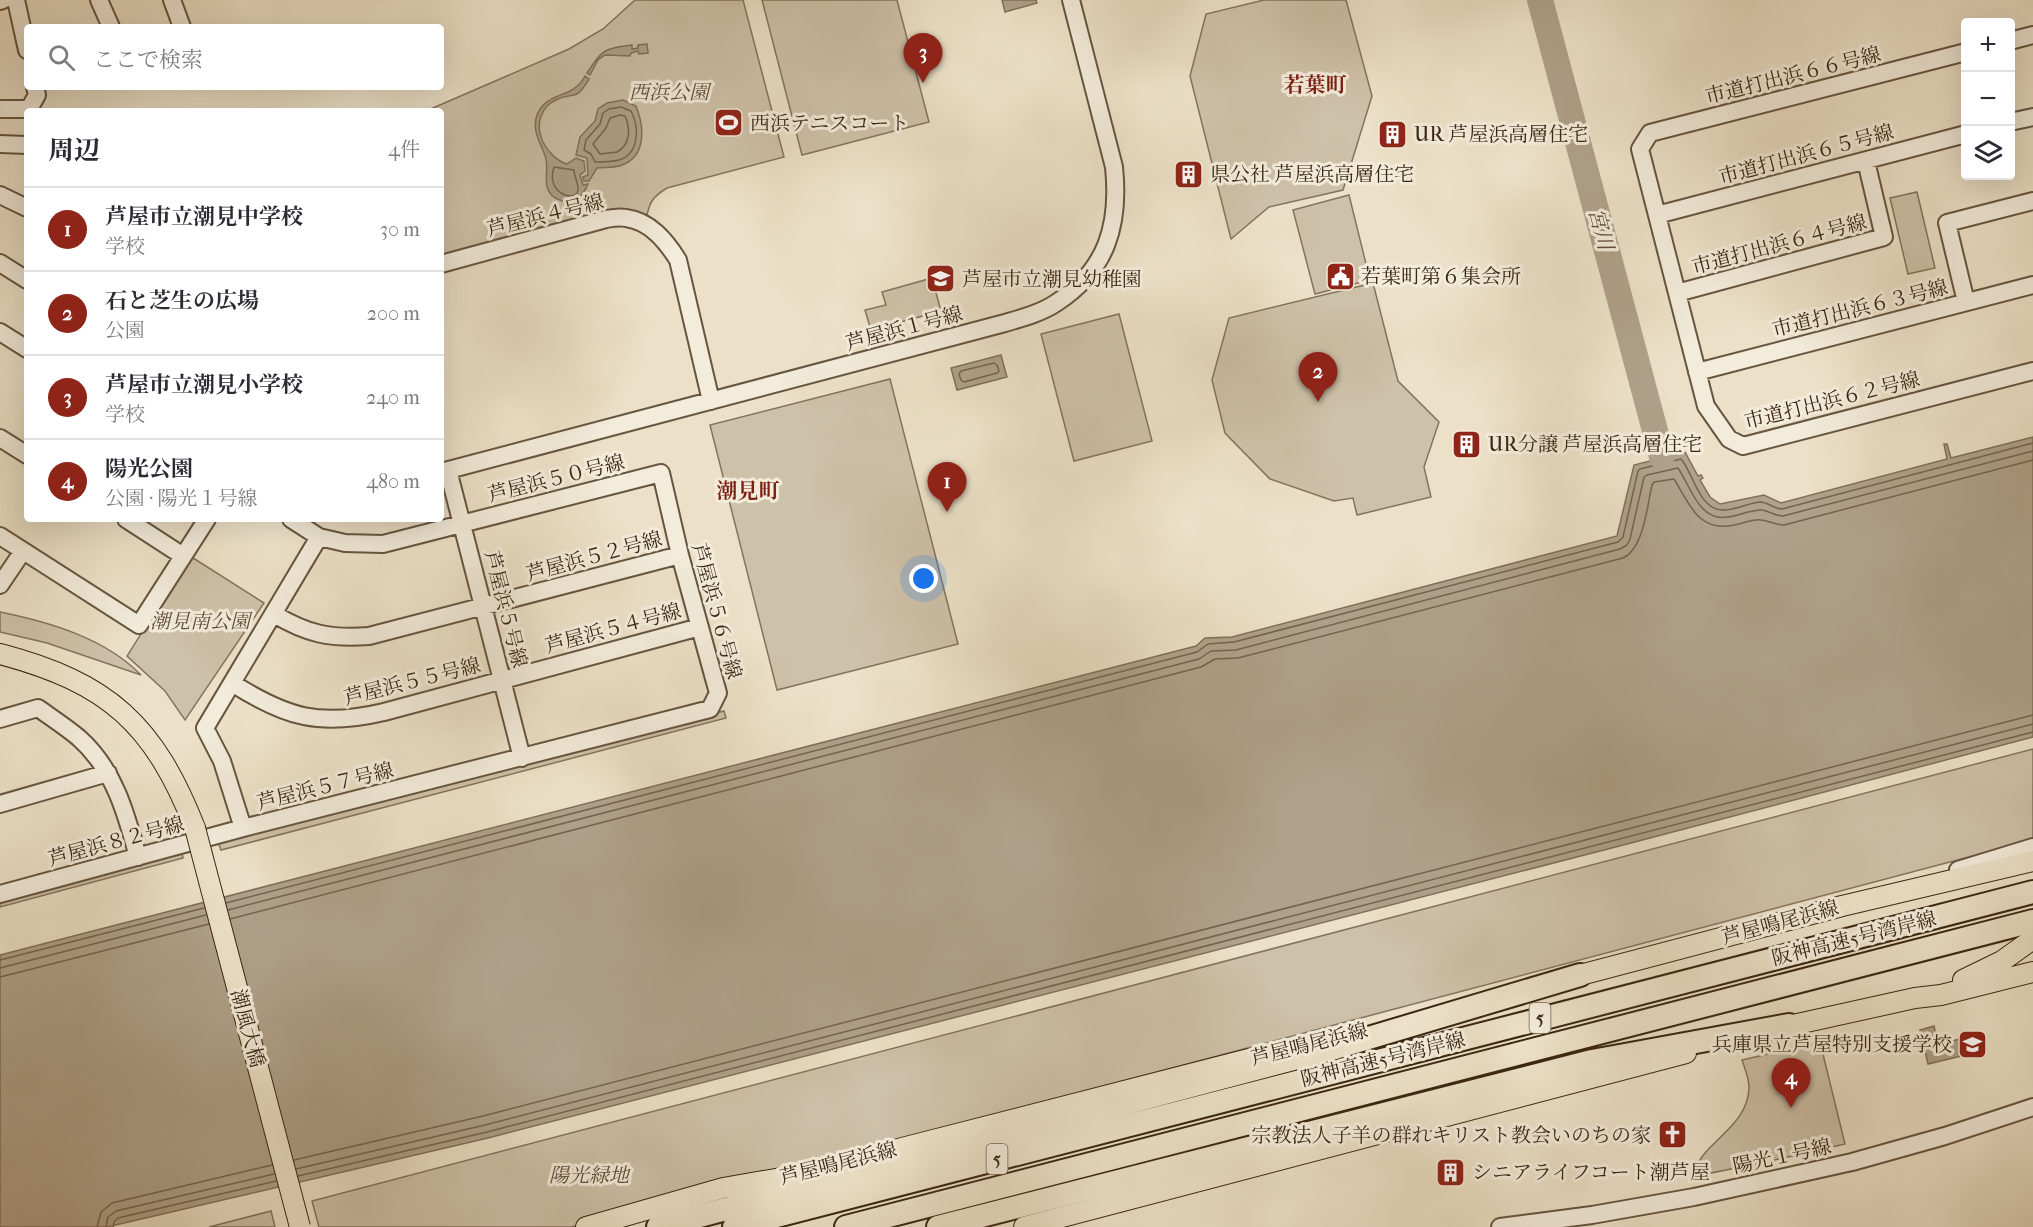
<!DOCTYPE html>
<html lang="ja">
<meta charset="utf-8">
<style>
:root{--surface:#fff;--page:#f2f2f3;--text:#2b2b33;--muted:#7c7c81;--line:#e1e1e2;--accent:#8f2418}
body{margin:0;font-family:"IM FELL French Canon","Noto Serif JP",serif;background:var(--page);color:var(--text)}
.controls{position:absolute;right:18px;top:18px;display:grid;overflow:hidden;border-radius:6px;box-shadow:0 6px 24px #0002}
.controls button{width:54px;height:54px;display:grid;place-items:center;padding:0;border:0;border-bottom:2px solid var(--line);background:var(--surface);color:var(--text);font:30px sans-serif}
.you{position:absolute;left:924px;top:579px;width:21px;height:21px;margin:-15px;border:4px solid #fff;border-radius:50%;background:#1a73e8;box-shadow:0 0 0 9px #1a73e833}
.badge{display:grid;place-items:center;width:39px;height:39px;border-radius:50%;background:var(--accent);color:#fff;font-size:20px;font-weight:700}
.pin{position:absolute;translate:-50% -50px;filter:drop-shadow(0 2px 3px #0008)}
.pin::after{content:'';position:absolute;top:32px;width:21px;height:18px;background:inherit;clip-path:polygon(0 0,100% 0,50% 100%)}
.list{margin:0;padding:0;list-style:none}
h2{display:flex;justify-content:space-between;align-items:center;height:78px;margin:0;padding:0 24px;font-size:26px}
h2 small{font-size:20px;font-weight:400;color:var(--muted)}
.list li{display:grid;grid-template-columns:39px 1fr auto;gap:18px;align-items:center;box-sizing:border-box;height:84px;padding:0 24px;border-top:2px solid var(--line)}
.list b{display:block;font-size:22px;white-space:nowrap}
.list p{margin:0;font-size:20px;white-space:nowrap;color:var(--muted)}
.list em{font-size:20px;font-style:normal;color:var(--muted)}
.icon{flex:none;width:33px;height:33px;fill:none;stroke:currentColor;stroke-width:2;stroke-linecap:round;stroke-linejoin:round}
.map{position:relative;flex:none;width:2033px;height:1227px;overflow:hidden}
.search{position:absolute;background:var(--surface);box-shadow:0 6px 24px #0002;left:24px;top:24px;width:420px;height:66px;display:flex;align-items:center;gap:15px;box-sizing:border-box;padding:0 21px;border-radius:6px;color:var(--muted);font-size:22px}
.panel{position:absolute;background:var(--surface);box-shadow:0 6px 24px #0002;left:24px;top:108px;width:420px;height:414px;border-radius:6px}
.map>svg:first-child{display:block}
.green{fill:#cec1a9;stroke:#84745e;stroke-width:1.5}
.water{fill:#afa18a;stroke:#80705a;stroke-width:1.5}
.lines{fill:none;stroke-linecap:round;stroke-linejoin:round}
.shore{stroke:#74644e;stroke-width:1.5}
.river{stroke:#afa18a;stroke-width:26}
.minor-casing{stroke:#665540;stroke-width:20}
.major-casing{stroke:#3a2612;stroke-width:22}
.highway-casing{stroke:#3a2612;stroke-width:26}
.minor{stroke:#f3ecdb;stroke-width:16}
.major{stroke:#ece1c8;stroke-width:20}
.highway{stroke:#ece1c8;stroke-width:22}
.major-bridge-casing{stroke:#3a2612;stroke-width:22;stroke-linecap:butt}
.major-bridge{stroke:#ece1c8;stroke-width:20}
.labels{text-anchor:middle;stroke-width:6;stroke-linejoin:round;paint-order:stroke}
.shield{fill:#f3ecdb;stroke:#72614e;stroke-width:1.5}
.shield-label{font-size:18px;font-weight:bold;fill:#3a2612}
.street-label{font-size:20px;fill:#3a2612;stroke:#f3ecdb}
.park-label{font-size:20px;font-style:italic;fill:#5f4d38;stroke:#f3ecdb}
.poi-label{font-size:20px;fill:#3a2612;stroke:#f3ecdb;text-anchor:start}
.neighbourhood-label{font-size:21px;font-weight:bold;fill:#7a1f14;stroke:#f3ecdb}
.water-label{font-size:21px;font-style:italic;fill:#5d4b36;stroke:#f3ecdb}
</style>
<div class="map">
<svg width="2033" height="1227" viewBox="0 0 2033 1227">
<rect width="100%" height="100%" fill="#ece1c8"/>
<filter id="stains"><feTurbulence type="fractalNoise" baseFrequency=".00333" numOctaves="4"/><feColorMatrix values="0 0 0 0 .2 0 0 0 0 .09 0 0 0 0 .02 0 0 0 .5 -.17"/></filter>
<radialGradient id="worn" r=".72"><stop offset=".6" stop-color="#630" stop-opacity="0"/><stop offset="1" stop-color="#630" stop-opacity=".3"/></radialGradient>
<path class="green" d="M635,0H743L784,157L667,188C652,197 649,203 646,220L441,257V111H426L569,49L603,29Z
M762,0H897L929,122L802,155Z
M1264,0H1346L1372,96L1343,190L1269,207L1231,239L1190,76L1206,14Z
M1917,192L1935,268L1908,274L1890,198Z
M1349,195L1370,280L1315,294L1293,210Z
M932,278L941,311L871,330L865,310L886,305L882,292Z
M1373,283L1398,381L1439,422L1424,467L1431,497L1357,515L1353,498L1334,501L1270,479L1225,433L1212,380L1229,318Z
M1119,314L1152,441L1074,461L1041,334Z
M890,379L958,644L777,690L710,425Z
M190,556L264,603L185,720L165,691L127,656Z
M0,612C49,622 105,638 141,675L47,643L0,632Z
M724,711L726,718L221,850L218,842Z
M2033,749V840L571,1227H319L312,1201Z
M181,850L183,858L0,907V898Z
M1820,1042L1845,1144L1766,1162L1696,1176C1693,1146 1749,1130 1749,1087C1749,1078 1745,1069 1742,1060Z
M271,1211L275,1227H209Z"/>
<path class="water" d="M1002,0H1036L1037,3L1005,12Z
M647,44L648,53L639,54L638,51L631,53L630,56L605,55L598,60L590,75L587,73C602,50 604,48 632,45V49L638,48V45Z
M585,76L589,79C586,84 582,91 577,94C572,96 564,96 558,99C540,106 535,125 543,142C548,152 557,161 567,164L576,158L584,161L585,171L580,175L583,185L588,184C586,188 584,193 581,196C571,207 551,201 547,187C545,179 548,168 546,159C542,144 531,132 537,115C547,90 573,100 585,76Z
M623,100L636,106C644,126 647,156 622,165C615,168 605,167 597,168L589,181H584L583,177L588,175L587,158L576,155L580,137L595,121L598,109L607,103Z
M1001,355L1007,377L957,390L951,368Z
M2033,437V737L1631,843L488,1138L107,1227H0V955L1196,646L1205,638L1232,637L1617,536L1634,465L1685,452L1698,476L1701,475L1703,478L1700,480L1710,497L1720,504L1764,495L1781,503L1947,459L1944,444H1947L1951,458Z
M1934,1026L1938,1044L1974,1036L1978,1052L1928,1064L1920,1030Z"/>
<g class="lines">
<path class="shore" d="M621,107L631,111C639,126 640,154 619,160C612,162 602,162 595,162L591,154L584,150L586,140L600,124L603,113L609,109Z
M620,115L625,116C631,129 630,145 617,152L600,154L593,144L606,128L610,118Z
M554,167L574,170C574,176 579,185 578,190C576,203 545,194 554,167Z
M994,363L997,365L999,371L997,373L964,382L961,380L959,374L961,371Z
M226,903L1197,652L1208,644L1234,642L1618,542L1623,537L1638,471L1640,469L1681,459C1694,474 1699,511 1724,510C1736,510 1748,503 1760,502C1768,502 1774,509 1782,509L2033,443
M228,910L1199,659L1211,651L1236,650L1620,549L1627,545L1630,539L1644,477L1647,475L1678,468C1691,487 1699,522 1728,517C1738,516 1750,510 1761,510C1768,510 1774,516 1783,516L2033,451
M230,919L1201,667L1215,659L1238,658L1623,558C1644,548 1647,506 1652,485L1654,482L1674,479C1689,503 1698,533 1734,525C1742,524 1754,518 1761,520C1770,521 1775,525 1784,525L2033,460
M0,960L204,908
M0,968L206,915
M0,977L209,924
M294,1160L483,1116L2033,715
M296,1169L485,1125L2033,724
M298,1176L487,1132L2033,732
M97,1227L101,1212L112,1203L272,1165
M106,1227L108,1217L116,1211L274,1174
M113,1227L114,1222L118,1218L276,1181"/>
<path class="river" d="M1540,0L1662,457"/>
<defs>
<path id="minor" d="M16,0L27,50
M99,0L111,27
M172,0L182,27
M0,1L3,0
M2010,41L2033,35
M1966,52L1650,133L1640,149L1706,406L1729,439L1743,446L2033,371
M0,109H29L37,95L35,87
M2010,122L2033,117
M0,144L27,145
M0,195L27,208
M1657,215L1966,134
M0,263L27,280
M441,264L606,219C612,218 620,217 626,218C650,221 666,241 678,260L711,401
M1677,293L1884,237L1866,161
M1966,302L1947,223L2033,201
M0,332L27,349
M1697,372L2033,285
M0,438L27,455
M448,470L522,758
M441,472L1005,323C1022,318 1041,313 1056,303C1107,270 1120,225 1114,167L1071,0
M126,519L183,556
M291,519L319,537L345,543L383,544L661,473L680,555L718,693L710,709L243,828L222,761L205,728L319,537
M0,536L139,625L207,519
M0,585L23,551
M274,614C307,634 330,639 369,636L680,555
M232,683C287,718 320,727 384,712L700,627
M0,719L38,708C52,718 66,727 79,738C114,769 126,813 138,857
M0,804L108,773
M1958,870L2033,847
M0,894L243,828
M1500,1227L1592,1215L1694,1197L1852,1162L1945,1136L2033,1107"/>
<path id="major" d="M0,654C109,683 154,724 195,828
M1565,979L1842,906L2033,861
M1963,980L2002,961L2033,939
M1775,1029L1915,998L1941,995L2033,972
M586,1227L723,1188L816,1172L906,1147L1249,1059
M1024,1227L1686,1053"/>
<path id="highway" d="M658,1227L1335,1048L1580,975
M734,1227L2033,892
M846,1227L2033,921
M938,1227L1592,1061L1789,1025"/>
</defs>
<use href="#minor" class="minor-casing"/>
<use href="#major" class="major-casing"/>
<use href="#highway" class="highway-casing"/>
<use href="#minor" class="minor"/>
<use href="#major" class="major"/>
<use href="#highway" class="highway"/>
<defs>
<path id="major-bridge" d="M195,828L300,1227"/>
</defs>
<use href="#major-bridge" class="major-bridge-casing"/>
<use href="#major-bridge" class="major-bridge"/>
</g>
<defs>
<symbol id="stadium-square" viewBox="-11 -11 22 22"><rect x="-9" y="-9" width="18" height="18" rx="4" fill="#8f2418" stroke="#f3ecdb"/><path d="M0-5a6.5 5 0 1 0 0 10a6.5 5 0 1 0 0-10ZM-3.5-1.8h7v3.6h-7Z" fill="#fff"/></symbol>
<symbol id="building-square" viewBox="-11 -11 22 22"><rect x="-9" y="-9" width="18" height="18" rx="4" fill="#8f2418" stroke="#f3ecdb"/><path d="M-4-6H4V6H1V3H-1V6H-4ZM-2.5-4.3h1.7v1.8h-1.7ZM.8-4.3h1.7v1.8H.8ZM-2.5-1h1.7V.8h-1.7ZM.8-1h1.7V.8H.8Z" fill="#fff"/></symbol>
<symbol id="civic-square" viewBox="-11 -11 22 22"><rect x="-9" y="-9" width="18" height="18" rx="4" fill="#8f2418" stroke="#f3ecdb"/><path d="M-.6-6.5H3V-4.5H.6V-3L4-1V1h2V6H-6V1h2V-1L-.6-3ZM-1.2 2.5V6h2.4V2.5Z" fill="#fff"/></symbol>
<symbol id="school-square" viewBox="-11 -11 22 22"><rect x="-9" y="-9" width="18" height="18" rx="4" fill="#8f2418" stroke="#f3ecdb"/><path d="M0-5L7-2L0 1L-7-2ZM-4 1L0 2.5L4 1V4Q0 6-4 4Z" fill="#fff"/></symbol>
<symbol id="church-square" viewBox="-11 -11 22 22"><rect x="-9" y="-9" width="18" height="18" rx="4" fill="#8f2418" stroke="#f3ecdb"/><path d="M-1.2-6h2.4v3.5h3.3v2.4h-3.3V6h-2.4V-.1h-3.3v-2.4h3.3Z" fill="#fff"/></symbol>
</defs>
<g fill-rule="evenodd">
<use href="#stadium-square" x="712" y="106" width="33" height="33"/>
<use href="#building-square" x="1376" y="118" width="33" height="33"/>
<use href="#building-square" x="1172" y="158" width="33" height="33"/>
<use href="#civic-square" x="1324" y="260" width="33" height="33"/>
<use href="#school-square" x="924" y="262" width="33" height="33"/>
<use href="#building-square" x="1450" y="428" width="33" height="33"/>
<use href="#school-square" x="1956" y="1028" width="33" height="33"/>
<use href="#church-square" x="1656" y="1118" width="33" height="33"/>
<use href="#building-square" x="1434" y="1156" width="33" height="33"/>
</g>
<g class="labels">
<g class="shield">
<rect x="1529.5" y="1003" width="21" height="30" rx="4.5"/>
<rect x="986.5" y="1144" width="21" height="30" rx="4.5"/>
</g>
<g class="shield-label">
<text x="1540" y="1024">5</text>
<text x="997" y="1165">5</text>
</g>
<g class="street-label">
<text transform="translate(1793 75) rotate(-14)" y="7">市道打出浜６６号線</text>
<text transform="translate(1806 154) rotate(-15)" y="7">市道打出浜６５号線</text>
<text transform="translate(545 215) rotate(-14)" y="7">芦屋浜４号線</text>
<text transform="translate(1779 244) rotate(-15)" y="7">市道打出浜６４号線</text>
<text transform="translate(1860 308) rotate(-14)" y="7">市道打出浜６３号線</text>
<text transform="translate(904 328) rotate(-15)" y="7">芦屋浜１号線</text>
<text transform="translate(1832 400) rotate(-14)" y="7">市道打出浜６２号線</text>
<text transform="translate(556 478) rotate(-14)" y="7">芦屋浜５０号線</text>
<text transform="translate(594 556) rotate(-15)" y="7">芦屋浜５２号線</text>
<text transform="translate(506 609) rotate(76)" y="7">芦屋浜５号線</text>
<text transform="translate(717 611) rotate(75)" y="7">芦屋浜５６号線</text>
<text transform="translate(613 628) rotate(-15)" y="7">芦屋浜５４号線</text>
<text transform="translate(412 681) rotate(-14)" y="7">芦屋浜５５号線</text>
<text transform="translate(325 786) rotate(-14)" y="7">芦屋浜５７号線</text>
<text transform="translate(116 841) rotate(-15)" y="7">芦屋浜８２号線</text>
<text transform="translate(1780 922) rotate(-15)" y="7">芦屋鳴尾浜線</text>
<text transform="translate(1854 938) rotate(-14)" y="7">阪神高速5号湾岸線</text>
<text transform="translate(248 1028) rotate(75)" y="7">潮風大橋</text>
<text transform="translate(1309 1044) rotate(-14)" y="7">芦屋鳴尾浜線</text>
<text transform="translate(1383 1059) rotate(-14)" y="7">阪神高速5号湾岸線</text>
<text transform="translate(1782 1156) rotate(-12)" y="7">陽光１号線</text>
<text transform="translate(838 1163) rotate(-14)" y="7">芦屋鳴尾浜線</text>
</g>
<g class="park-label">
<text x="669" y="99">西浜公園</text>
<text x="200" y="628">潮見南公園</text>
<text x="589" y="1182">陽光緑地</text>
</g>
<g class="poi-label">
<text x="750" y="130">西浜テニスコート</text>
<text x="1414" y="141">UR 芦屋浜高層住宅</text>
<text x="1210" y="181">県公社 芦屋浜高層住宅</text>
<text x="1361" y="283">若葉町第６集会所</text>
<text x="962" y="286">芦屋市立潮見幼稚園</text>
<text x="1488" y="451">UR分譲 芦屋浜高層住宅</text>
<text x="1952" y="1051" text-anchor="end">兵庫県立芦屋特別支援学校</text>
<text x="1651" y="1142" text-anchor="end">宗教法人子羊の群れキリスト教会いのちの家</text>
<text x="1472" y="1179">シニアライフコート潮芦屋</text>
</g>
<g class="neighbourhood-label">
<text x="1315" y="92">若葉町</text>
<text x="748" y="498">潮見町</text>
</g>
<g class="water-label">
<text transform="translate(1601 229) rotate(75)" y="7">宮川</text>
</g>
</g>
<rect width="100%" height="100%" filter="url(#stains)"/>
<rect width="100%" height="100%" fill="url(#worn)"/>
</svg>
<div class="controls">
<button>+</button>
<button>−</button>
<button><svg class="icon" aria-label="layers" viewBox="0 0 24 24"><path d="M12 4l9 5-9 5-9-5zM3 14l9 5 9-5"/></svg></button>
</div>
<div class="you"></div>
<div class="pin badge" style="left:947px;top:512px">1</div>
<div class="pin badge" style="left:1318px;top:402px">2</div>
<div class="pin badge" style="left:923px;top:83px">3</div>
<div class="pin badge" style="left:1791px;top:1108px">4</div>
<div class="search"><svg class="icon" aria-label="search" viewBox="0 0 24 24"><circle cx="10" cy="10" r="6"/><path d="M15 15l6 6"/></svg>ここで検索</div>
<section class="panel">
<h2>周辺<small>4件</small></h2>
<ul class="list">
<li><span class="badge">1</span><div><b>芦屋市立潮見中学校</b><p>学校</p></div><em>30 m</em></li>
<li><span class="badge">2</span><div><b>石と芝生の広場</b><p>公園</p></div><em>200 m</em></li>
<li><span class="badge">3</span><div><b>芦屋市立潮見小学校</b><p>学校</p></div><em>240 m</em></li>
<li><span class="badge">4</span><div><b>陽光公園</b><p>公園 · 陽光１号線</p></div><em>480 m</em></li>
</ul>
</section>
</div>
